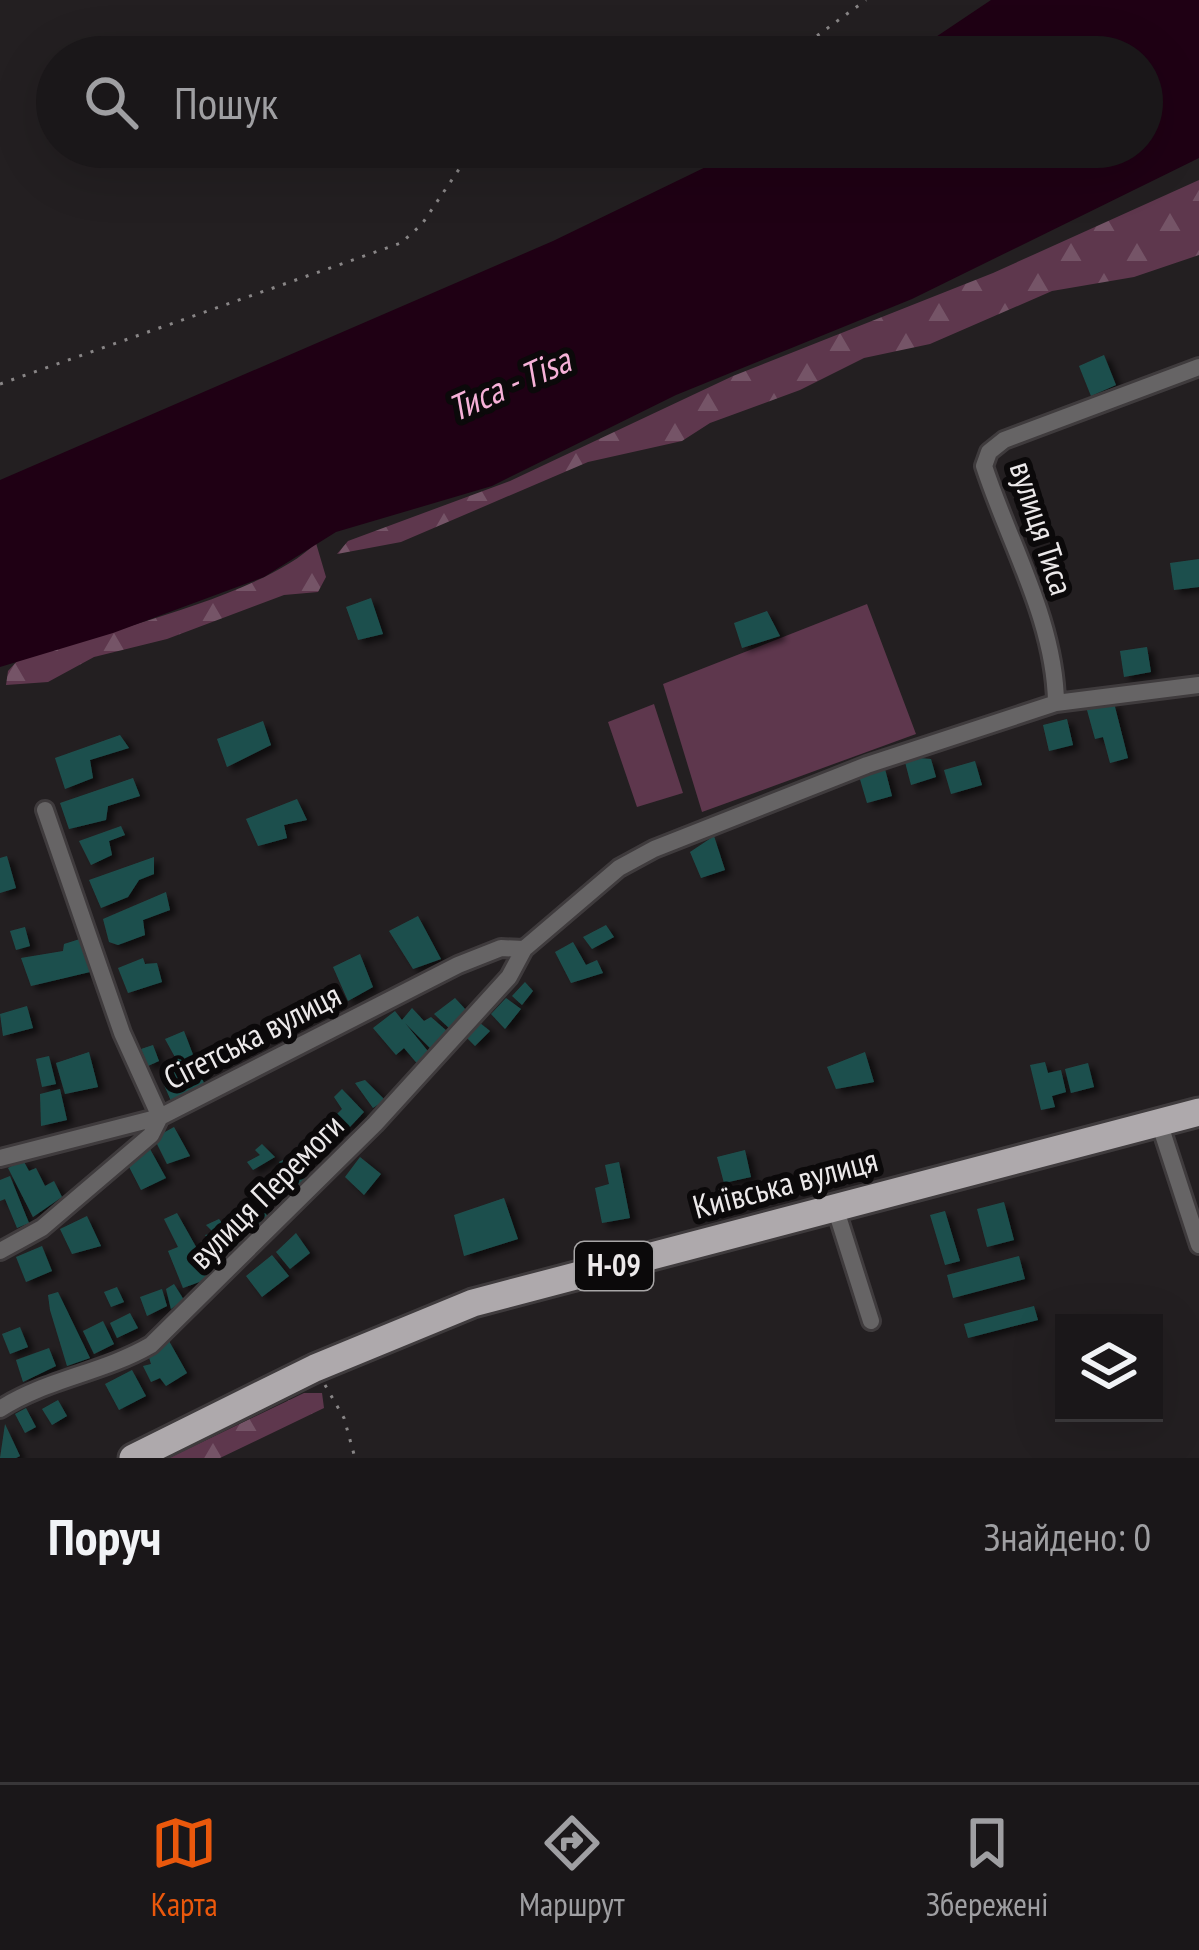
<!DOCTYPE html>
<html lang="uk">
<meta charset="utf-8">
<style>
:root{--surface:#1a1719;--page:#232022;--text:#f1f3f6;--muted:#9f9fa2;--line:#383638;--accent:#ea580c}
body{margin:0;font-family:"PT Sans Narrow",sans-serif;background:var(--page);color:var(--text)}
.controls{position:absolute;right:36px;bottom:36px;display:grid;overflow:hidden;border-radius:0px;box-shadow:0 12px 48px #0002}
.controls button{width:108px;height:108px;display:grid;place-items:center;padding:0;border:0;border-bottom:3px solid var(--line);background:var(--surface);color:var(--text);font:60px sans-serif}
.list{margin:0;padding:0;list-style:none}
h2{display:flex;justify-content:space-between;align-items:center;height:156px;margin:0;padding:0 48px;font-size:51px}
h2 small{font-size:39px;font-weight:400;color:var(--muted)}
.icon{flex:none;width:66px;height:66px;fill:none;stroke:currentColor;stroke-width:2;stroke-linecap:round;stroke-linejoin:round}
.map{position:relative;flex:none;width:1199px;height:1458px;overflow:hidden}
.search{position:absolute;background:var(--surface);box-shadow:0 12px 48px #0002;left:36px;right:36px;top:36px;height:132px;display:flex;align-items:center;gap:30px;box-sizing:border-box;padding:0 42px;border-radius:66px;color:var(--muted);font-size:45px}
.sheet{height:324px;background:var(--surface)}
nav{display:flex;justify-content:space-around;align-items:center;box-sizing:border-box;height:168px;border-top:3px solid var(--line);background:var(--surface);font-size:33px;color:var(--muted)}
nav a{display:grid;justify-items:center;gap:6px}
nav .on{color:var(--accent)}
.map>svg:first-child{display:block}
.forest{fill:url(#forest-firs)}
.garden{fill:#5e374d}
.water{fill:#1f0014}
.building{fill:#1f504e;filter:url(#shadow)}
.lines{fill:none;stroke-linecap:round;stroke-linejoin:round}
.street-casing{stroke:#3f3b3d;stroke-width:22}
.primary-casing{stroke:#3f3b3d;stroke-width:33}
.path{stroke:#898687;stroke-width:3;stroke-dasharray:3 9;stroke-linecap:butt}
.street{stroke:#666465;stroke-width:16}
.primary{stroke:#aea9ac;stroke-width:27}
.labels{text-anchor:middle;stroke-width:12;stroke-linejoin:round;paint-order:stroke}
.shield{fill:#0b090a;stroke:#a8a6a7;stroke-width:3}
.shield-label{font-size:30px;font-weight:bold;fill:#ece9ea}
.street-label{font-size:33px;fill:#ece9ea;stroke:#0b090a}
.water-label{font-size:36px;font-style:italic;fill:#f6b1d8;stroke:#0b090a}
</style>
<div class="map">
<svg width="1199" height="1458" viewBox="0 0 1199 1458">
<defs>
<pattern id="forest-firs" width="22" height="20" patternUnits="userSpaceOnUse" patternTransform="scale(3)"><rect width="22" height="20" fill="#5e374d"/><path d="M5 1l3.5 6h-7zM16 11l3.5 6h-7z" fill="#755467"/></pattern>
<filter id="shadow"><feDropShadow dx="6" dy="4" stdDeviation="3" flood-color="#0009"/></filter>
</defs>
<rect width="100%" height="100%" fill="#231f21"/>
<path class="forest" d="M1199,180V255L1134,277L1052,291L930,344L864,358L800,390L710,423L682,441L588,462L401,542L337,554L348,541L510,481L733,376L993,273Z
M316,543L326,577L318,592L284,595L167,639L94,657L48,682L6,685L8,671L18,660C95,633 262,597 316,543Z
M304,1393H322L324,1408L220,1458H169Z"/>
<path class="garden" d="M867,604L916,734L702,812L663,684Z
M654,704L683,793L637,807L608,722Z"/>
<path class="water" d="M991,0H1199V158L912,299L676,395L492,486L336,532L264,577L113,633L0,667V480L553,241L747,147H1142V57H906Z"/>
<path class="building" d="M1104,355L1116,385L1091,396L1079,366Z
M1199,559V587L1174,590L1170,563Z
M371,598L383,634L358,640L346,607Z
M767,611L780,636L742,648L734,623Z
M1147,647L1151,672L1124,677L1120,651Z
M1114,703L1128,758L1110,763L1103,737L1095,739L1087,710Z
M1067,719L1073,745L1049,751L1043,725Z
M263,721L271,745L227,767L217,739Z
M120,735L129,748L90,760L93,778L65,789L55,758Z
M919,758L931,759L936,777L911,785L905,762Z
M975,761L982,785L951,794L944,770Z
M885,769L892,796L867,803L859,776Z
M133,778L140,796L108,806L106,820L69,829L60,803Z
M297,799L307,820L284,825L287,838L258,846L246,819Z
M121,826L125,835L109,841L112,855L91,865L79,841Z
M714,836L725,870L701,878L690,852Z
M7,856L16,888L0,893V858Z
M154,857V874L139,880L128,897L101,908L89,880Z
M166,892L170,910L143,920L145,935L118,945L109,942L103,919Z
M418,916L441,959L413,969L389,931Z
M606,925L614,937L592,949L583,937Z
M25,927L30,946L16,950L10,931Z
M83,938L90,972L31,986L21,958L63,951L64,944Z
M573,942L586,965L597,960L603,973L571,983L555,952Z
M360,954L373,987L348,1001L333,967Z
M143,958L145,964L157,963L162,982L128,993L118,968Z
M525,982L533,991L522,1005L512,996Z
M455,998L466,1010L449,1028L434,1014Z
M506,998L521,1009L505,1029L491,1014Z
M27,1006L33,1028L3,1036L0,1014Z
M412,1008L424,1021L431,1017L448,1032L430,1048L405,1023L431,1055L420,1067L404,1048L396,1055L373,1028L395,1011L402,1020Z
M480,1023L490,1031L475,1046L466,1037Z
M184,1031L205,1086L171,1101L161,1078L181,1068L165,1039Z
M153,1045L159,1061L148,1066L141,1049Z
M89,1052L98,1087L65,1094L56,1063Z
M865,1052L874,1082L836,1089L827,1067Z
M49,1056L56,1084L42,1087L36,1059Z
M1045,1062L1048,1073L1061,1070L1066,1092L1052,1096L1055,1107L1041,1110L1030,1065Z
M1088,1063L1094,1087L1071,1093L1065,1069Z
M365,1080L385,1100L373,1108L355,1083Z
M60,1089L67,1120L41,1126L40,1094Z
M342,1089L364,1112L348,1129L334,1117L342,1109L334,1097Z
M328,1122L340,1141L332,1145L318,1129Z
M174,1127L190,1156L167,1164L154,1138Z
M316,1133L330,1149L309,1164L298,1145Z
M262,1144L275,1157L253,1170L247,1162L260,1155L255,1150Z
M150,1149L166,1178L141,1190L126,1161Z
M745,1150L751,1177L724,1183L717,1157Z
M291,1156L308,1179L274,1202L261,1188L285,1172L279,1162Z
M360,1157L381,1174L364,1195L345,1177Z
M23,1160L29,1171L36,1168L45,1186L54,1181L62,1197L33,1217L8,1168Z
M619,1162L630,1218L602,1223L595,1188L609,1184L605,1165Z
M10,1176L29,1223L17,1228L5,1199L0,1201V1180Z
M255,1198L268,1217L246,1233L236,1214Z
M504,1198L518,1239L464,1256L454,1215Z
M1004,1202L1014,1240L987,1247L977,1209Z
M945,1211L960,1261L945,1265L930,1215Z
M177,1213L213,1277L183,1288L168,1251L178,1247L164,1219Z
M87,1216L101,1246L72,1254L60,1229Z
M219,1219L239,1244L222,1255L205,1235L214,1233L206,1225Z
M296,1233L310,1253L290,1269L276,1252Z
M42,1246L52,1271L26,1282L16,1257Z
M272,1255L289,1276L262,1297L246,1276Z
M1019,1256L1025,1279L953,1298L947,1275Z
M174,1284L184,1300L171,1309L166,1289Z
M117,1287L124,1302L111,1307L104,1292Z
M162,1289L167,1306L147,1316L140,1297Z
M58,1292L90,1358L67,1366L50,1310L48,1295Z
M1034,1306L1038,1320L968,1338L964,1324Z
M130,1313L138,1328L117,1338L110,1323Z
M103,1321L114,1344L94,1354L83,1331Z
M20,1327L28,1347L10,1354L2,1334Z
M169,1341L187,1373L166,1386L160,1378L151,1382L143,1366L151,1364L148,1354Z
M49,1348L56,1366L23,1382L16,1360Z
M132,1370L146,1396L119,1410L105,1384Z
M58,1400L67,1416L52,1425L42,1409Z
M26,1408L36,1427L25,1433L15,1414Z
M5,1424L20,1456L16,1458H0Z"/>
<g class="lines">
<defs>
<path id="street" d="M1056,703C1055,621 1009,543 984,466L989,452L1004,440L1199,367
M1159,1122L1199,1245
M0,1158L160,1117L458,965L501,948L524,949
M835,1207L871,1321
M0,1251L42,1228L151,1135L160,1117L122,1033L45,810
M0,1409C46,1379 103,1373 151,1345L375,1124L509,977L524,949L619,868L654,849L867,765L1056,703L1199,685"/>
<path id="primary" d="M133,1458L315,1368L473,1303L1199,1112"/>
</defs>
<use href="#street" class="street-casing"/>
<use href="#primary" class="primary-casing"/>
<path class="path" d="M576,57C620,31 677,38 722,57
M788,57L866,0
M0,384L401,243L422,224L474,147
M325,1385L344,1418L355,1458"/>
<use href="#street" class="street"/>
<use href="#primary" class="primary"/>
</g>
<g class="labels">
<rect class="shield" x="575" y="1242" width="78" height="48" rx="9"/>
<g class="shield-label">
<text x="614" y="1276">Н-09</text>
</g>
<g class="street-label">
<text transform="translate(1042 528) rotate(72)" y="12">вулиця Тиса</text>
<text transform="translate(252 1036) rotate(-27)" y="12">Сігетська вулиця</text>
<text transform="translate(785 1183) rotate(-15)" y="12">Київська вулиця</text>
<text transform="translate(266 1191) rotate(-45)" y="12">вулиця Перемоги</text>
</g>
<g class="water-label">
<text transform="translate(509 384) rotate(-24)" y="13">Тиса - Tisa</text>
</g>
</g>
</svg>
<div class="controls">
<button><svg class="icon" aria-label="layers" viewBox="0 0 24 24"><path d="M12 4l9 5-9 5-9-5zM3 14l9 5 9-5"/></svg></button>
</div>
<div class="search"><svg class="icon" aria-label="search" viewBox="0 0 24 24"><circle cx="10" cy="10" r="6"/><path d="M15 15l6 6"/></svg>Пошук</div>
</div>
<section class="sheet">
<h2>Поруч<small>Знайдено: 0</small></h2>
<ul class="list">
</ul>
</section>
<nav>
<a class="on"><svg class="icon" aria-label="map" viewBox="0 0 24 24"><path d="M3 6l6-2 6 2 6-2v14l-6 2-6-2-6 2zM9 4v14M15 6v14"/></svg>Карта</a>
<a><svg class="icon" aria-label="directions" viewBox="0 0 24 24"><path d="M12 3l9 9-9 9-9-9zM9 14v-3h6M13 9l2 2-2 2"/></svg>Маршрут</a>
<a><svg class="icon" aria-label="saved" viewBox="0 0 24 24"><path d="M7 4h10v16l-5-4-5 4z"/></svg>Збережені</a>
</nav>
